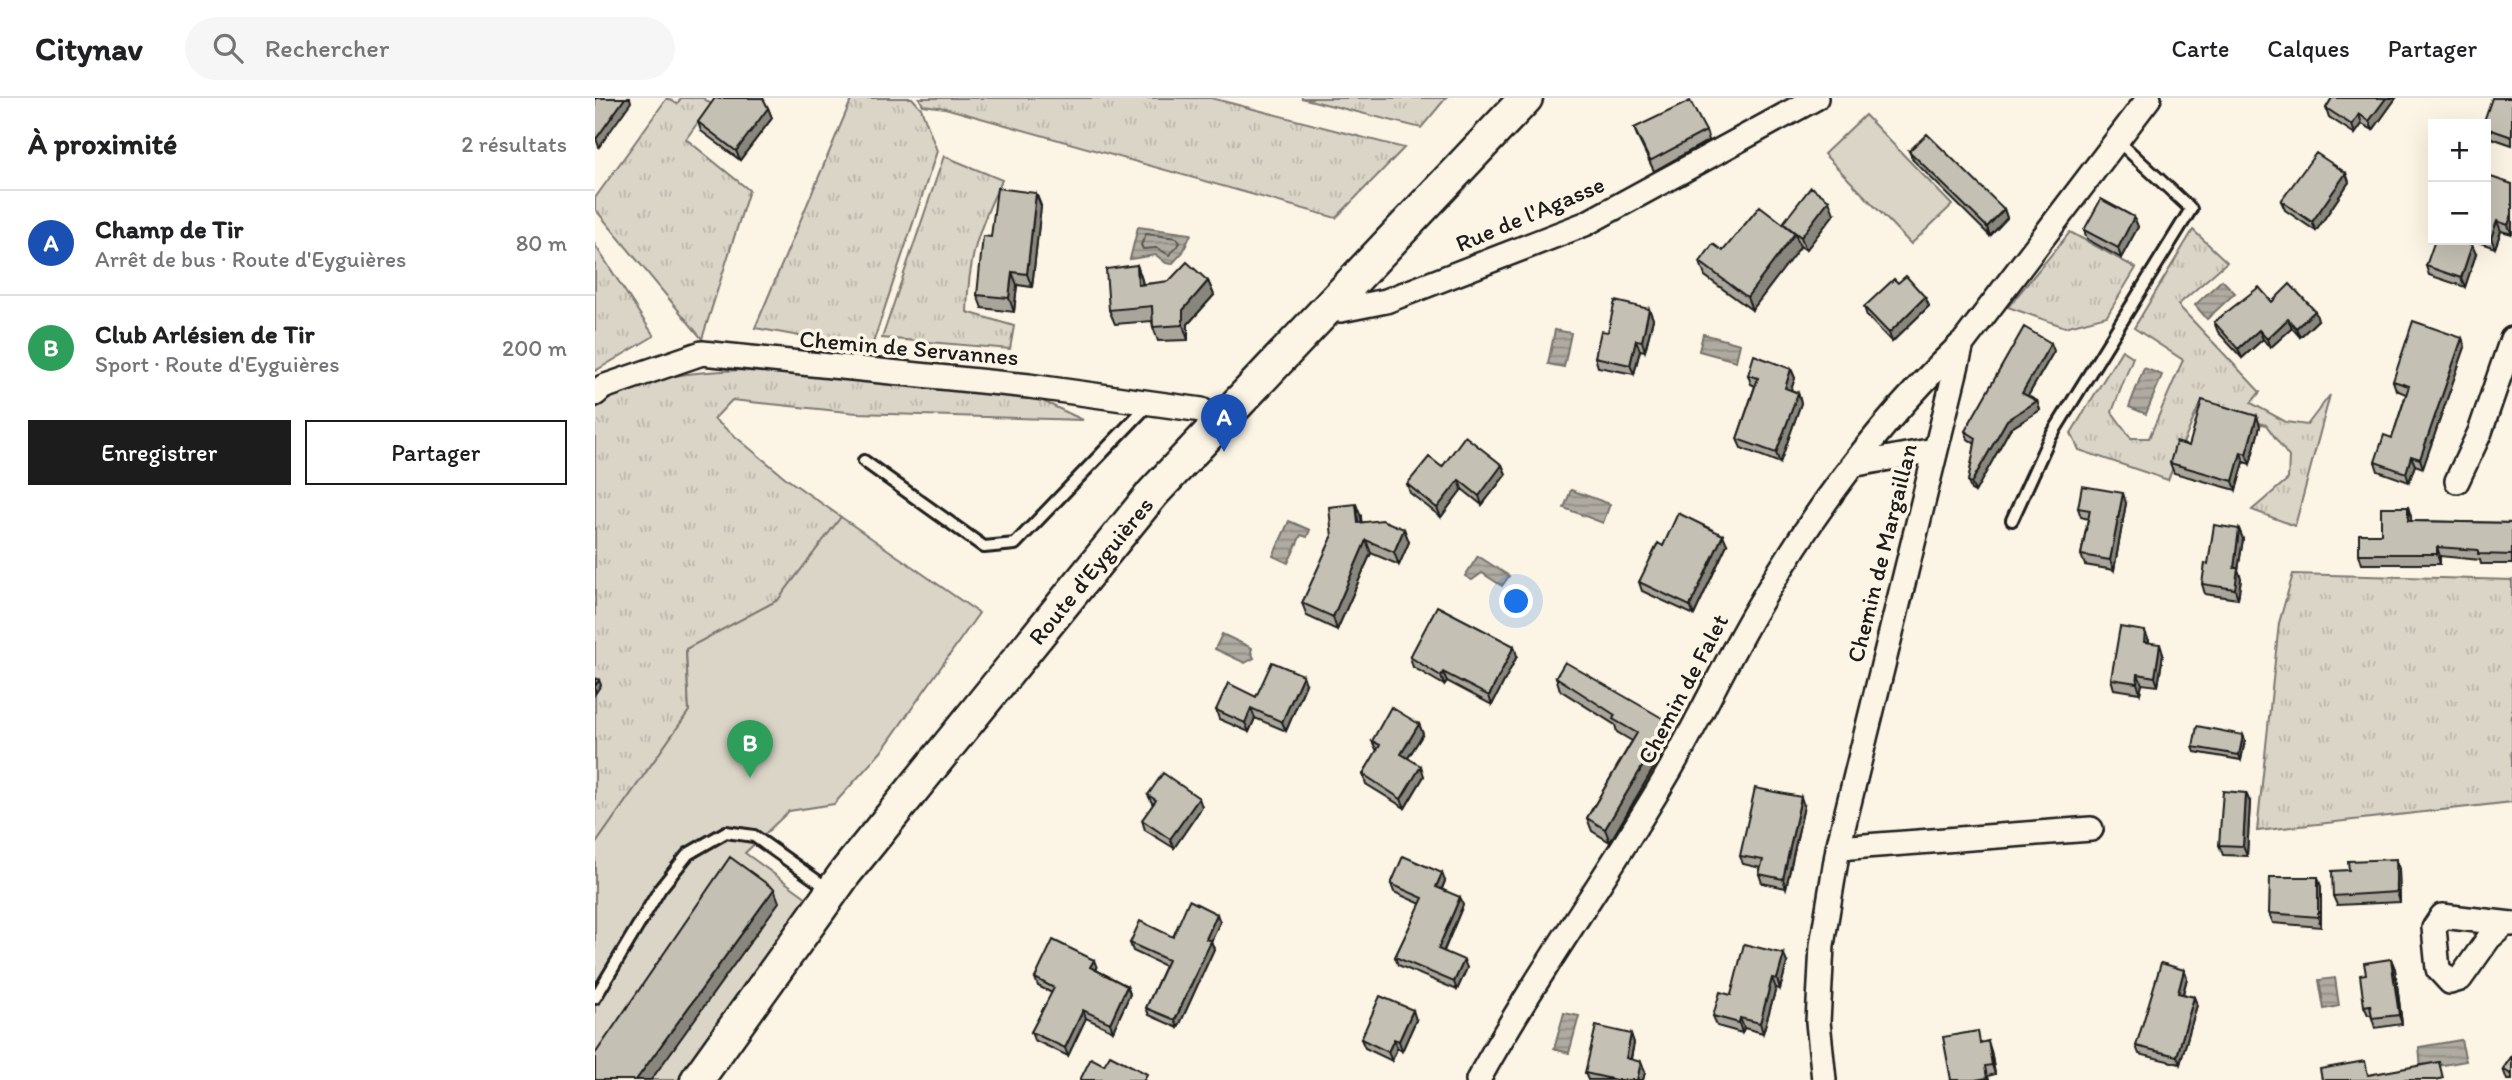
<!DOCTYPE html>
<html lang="fr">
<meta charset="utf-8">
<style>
:root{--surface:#fff;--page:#f6f6f6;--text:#202124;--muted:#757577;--line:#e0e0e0;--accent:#1c1c1c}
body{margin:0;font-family:Itim,sans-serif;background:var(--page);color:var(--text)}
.controls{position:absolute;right:21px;top:21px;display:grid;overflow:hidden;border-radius:0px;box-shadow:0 7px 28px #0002}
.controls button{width:63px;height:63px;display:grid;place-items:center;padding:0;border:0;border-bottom:2px solid var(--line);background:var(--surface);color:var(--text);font:35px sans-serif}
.you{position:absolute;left:922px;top:504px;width:24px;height:24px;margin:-18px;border:5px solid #fff;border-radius:50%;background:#1a73e8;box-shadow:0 0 0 10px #1a73e833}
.badge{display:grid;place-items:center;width:46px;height:46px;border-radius:50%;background:var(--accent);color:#fff;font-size:23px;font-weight:700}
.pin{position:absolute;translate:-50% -58px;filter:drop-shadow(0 2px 4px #0008)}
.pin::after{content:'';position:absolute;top:37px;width:24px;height:21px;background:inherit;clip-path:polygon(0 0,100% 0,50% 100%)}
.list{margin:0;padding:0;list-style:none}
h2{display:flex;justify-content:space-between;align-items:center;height:91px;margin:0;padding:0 28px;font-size:30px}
h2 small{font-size:23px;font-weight:400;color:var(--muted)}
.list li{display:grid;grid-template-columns:46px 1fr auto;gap:21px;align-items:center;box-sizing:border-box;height:105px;padding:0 28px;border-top:2px solid var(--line)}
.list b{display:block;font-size:26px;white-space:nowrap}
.list p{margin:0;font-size:23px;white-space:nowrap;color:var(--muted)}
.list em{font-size:23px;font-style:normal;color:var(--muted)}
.actions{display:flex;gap:14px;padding:21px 28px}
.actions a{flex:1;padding:16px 0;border:2px solid var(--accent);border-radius:0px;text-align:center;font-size:24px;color:var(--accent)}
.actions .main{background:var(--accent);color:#fff}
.icon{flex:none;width:38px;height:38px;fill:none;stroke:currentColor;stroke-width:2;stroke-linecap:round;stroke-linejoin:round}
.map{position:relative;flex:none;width:1917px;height:982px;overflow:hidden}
header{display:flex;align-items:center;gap:42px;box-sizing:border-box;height:98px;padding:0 35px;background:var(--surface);border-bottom:2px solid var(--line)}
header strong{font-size:33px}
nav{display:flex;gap:38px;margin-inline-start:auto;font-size:24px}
.search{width:490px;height:63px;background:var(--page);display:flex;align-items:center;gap:18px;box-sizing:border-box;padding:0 24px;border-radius:38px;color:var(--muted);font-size:26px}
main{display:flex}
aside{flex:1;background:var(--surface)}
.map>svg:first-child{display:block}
.grass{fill:url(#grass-tufts);stroke:#7c7872;stroke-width:2}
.park{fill:#dbd5c8;stroke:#7c7872;stroke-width:2}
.water{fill:url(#water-rules);stroke:#75726c;stroke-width:2}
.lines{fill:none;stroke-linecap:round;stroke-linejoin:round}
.shore{stroke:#575551;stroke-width:2}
.lane-casing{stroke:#1c1c1c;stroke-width:16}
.street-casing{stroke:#1c1c1c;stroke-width:28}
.secondary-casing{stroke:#1c1c1c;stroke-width:37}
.lane{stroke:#fcf5e5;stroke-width:10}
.street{stroke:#fcf5e5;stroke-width:23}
.secondary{stroke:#fcf5e5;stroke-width:32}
.wall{fill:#a9a59a;stroke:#1c1c1c;stroke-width:2}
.shaded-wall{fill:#89867d;stroke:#1c1c1c;stroke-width:2}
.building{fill:#c4c0b3;stroke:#1c1c1c;stroke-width:2}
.labels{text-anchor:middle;stroke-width:7;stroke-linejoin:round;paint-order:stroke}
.street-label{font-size:24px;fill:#1c1c1c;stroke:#fcf5e5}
</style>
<header>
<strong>Citynav</strong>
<div class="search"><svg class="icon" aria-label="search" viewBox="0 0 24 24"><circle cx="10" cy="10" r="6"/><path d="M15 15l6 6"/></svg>Rechercher</div>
<nav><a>Carte</a><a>Calques</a><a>Partager</a></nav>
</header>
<main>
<aside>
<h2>À proximité<small>2 résultats</small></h2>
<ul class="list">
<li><span class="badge" style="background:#1a4fb4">A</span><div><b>Champ de Tir</b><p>Arrêt de bus · Route d'Eyguières</p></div><em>80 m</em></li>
<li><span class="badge" style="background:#2e9e5b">B</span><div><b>Club Arlésien de Tir</b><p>Sport · Route d'Eyguières</p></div><em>200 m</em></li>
</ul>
<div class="actions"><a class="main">Enregistrer</a><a>Partager</a></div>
</aside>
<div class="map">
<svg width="1917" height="982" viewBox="0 0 1917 982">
<defs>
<pattern id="grass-tufts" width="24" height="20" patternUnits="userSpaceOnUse" patternTransform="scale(1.75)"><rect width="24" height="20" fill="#dbd5c8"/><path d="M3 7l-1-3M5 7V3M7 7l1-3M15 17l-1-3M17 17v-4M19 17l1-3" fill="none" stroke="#bbb6ab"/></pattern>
<pattern id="water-rules" width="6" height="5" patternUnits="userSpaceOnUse" patternTransform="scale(1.75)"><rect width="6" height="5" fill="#b0aba1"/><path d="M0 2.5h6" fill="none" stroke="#8e8a82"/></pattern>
</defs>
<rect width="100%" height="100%" fill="#fcf5e5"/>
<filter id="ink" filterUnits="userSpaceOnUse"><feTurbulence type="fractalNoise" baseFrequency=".0143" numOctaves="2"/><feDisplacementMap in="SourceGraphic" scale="14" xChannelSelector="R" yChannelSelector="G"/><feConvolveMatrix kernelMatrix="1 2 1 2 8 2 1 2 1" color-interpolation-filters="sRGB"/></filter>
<g filter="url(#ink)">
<path class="grass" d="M72,0L82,6L86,0H108L116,6L91,41L154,92L107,241L0,111V100Z
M257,0H317L326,10L342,53L276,251L160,230Z
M324,0H616L809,50L741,120L350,10L328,7Z
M706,0H851L826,30Z
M349,58L407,82C384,129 373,161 372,214L419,228L415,251L287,240Z
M1598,132L1632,164L1583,207L1665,294L1656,305L1691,324L1712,327L1735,297L1700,428L1657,412L1693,381L1694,359L1671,327L1603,310L1573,382L1484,352L1476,335L1527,252L1538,259L1517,314L1536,340H1554L1588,262L1539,230Z
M1475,134L1541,170L1512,218L1470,229L1413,209Z
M0,147L59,238L0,273Z
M155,272L435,297L488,322L262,315L137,302L119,321L192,381L246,419L183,502L91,551L94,613L0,747V311C44,277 101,273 155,272Z
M1698,476L1917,482V704L1662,733L1684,525Z"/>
<path class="park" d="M1270,17L1357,107L1316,146L1229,56Z
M246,419L384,515L286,654L239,706L194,713L150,755L212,800L83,982H0V747L94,613L91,551L183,502Z"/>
<path class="water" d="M543,129L596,136L588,154L577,166L571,165L561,157L535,161Z
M1627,182L1640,195L1612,221L1600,207Z
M960,232L976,235L969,269L953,266Z
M1108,236L1145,246L1141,263L1104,253Z
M1549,270L1567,277L1551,316L1534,309Z
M976,392L1015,406L1008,425L969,410Z
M694,423L715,432L712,439L706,437L693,465L678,458Z
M883,458L914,478L907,488L887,475L877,482L870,478Z
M627,536L657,550L656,554L659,560L650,565L620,551Z
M1740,880L1744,908L1729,911L1724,882Z
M969,915L984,918L974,955L959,951Z
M1866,942L1871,963L1826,971L1824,949Z"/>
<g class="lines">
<path class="shore" d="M551,136L582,140L585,145L574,157L562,150L548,151L546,147Z"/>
<defs>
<path id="lane" d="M269,363L389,449L420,446L555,305
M1417,422L1453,343L1596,111L1522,42
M0,900L65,791L93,756L131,734L159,738L235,792"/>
<path id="street" d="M734,211L746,212L791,203L990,126L1221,0
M0,296L8,289L107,255L434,288L607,312L624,327
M1262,366L1339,352
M1862,383L1885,334L1917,241
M1243,750L1496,731
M1910,826L1894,840L1865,881L1855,884L1843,871L1839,830L1847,818L1917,826
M883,982C942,875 1014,777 1075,672C1105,620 1130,565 1160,514C1216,417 1284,324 1365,247
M1229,982L1223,924L1227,847L1243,750L1367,246L1554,0"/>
<path id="secondary" d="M102,982L251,774L558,395L931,0"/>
</defs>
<use href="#lane" class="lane-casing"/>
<use href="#street" class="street-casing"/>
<use href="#secondary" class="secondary-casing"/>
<use href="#lane" class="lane"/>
<use href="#street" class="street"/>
<use href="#secondary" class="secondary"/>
</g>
<path class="wall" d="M1737,0H1801L1778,32L1767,26L1760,36L1734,19L1731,10Z
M1917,0V47L1891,38V26Z
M125,1L173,10L177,20L145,62L106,33L103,24Z
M1039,30L1111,33L1114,42L1059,73L1043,40Z
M1314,53L1409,111L1412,120L1395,138L1318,62Z
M1751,75L1754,84L1721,133L1690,112L1686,103Z
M1891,83L1917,86V136L1906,133L1900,150L1877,142H1891Z
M441,95L446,108L437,189L422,187L419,214L387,210L382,197L396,139Z
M1239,116L1211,152L1205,148L1157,212L1110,178L1105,164L1128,153Z
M1539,119L1543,129L1526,160L1492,141L1489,132Z
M1881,156L1870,189L1834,177L1831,168Z
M542,167L547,182L548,186L613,183L619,197L593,226V242L563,243L558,229L557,223L520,226L514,212Z
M1303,185L1330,199L1334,208L1297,244L1272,218L1269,209Z
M1677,204L1723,222L1705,239L1697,230L1675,250L1668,241L1647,260L1623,234L1619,224Z
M1054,211L1058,221L1050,253L1045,252L1039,276L1003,269L1000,259L1013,234Z
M1867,240L1870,249L1828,370L1820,367L1814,384L1783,373L1780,364L1797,340L1811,296L1801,292L1798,283Z
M1459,253L1433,298L1442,303L1445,312L1415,331L1380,394L1376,392L1373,384L1380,346L1373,341L1370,333Z
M1196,271L1200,280L1196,292L1203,295L1206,305L1185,365L1146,350L1142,341L1160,288L1156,286L1153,277Z
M1665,328L1655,366L1649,364L1641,392L1579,375L1575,365L1594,348Z
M907,367L911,376L887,407L867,391L846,419L815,395L812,386L847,369Z
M1531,405L1519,472L1490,467L1486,457L1493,421L1486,419L1483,410Z
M1813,409L1816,419V423L1917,425V466H1886L1885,462L1845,458V466H1767L1764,456Z
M766,419V424L809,431L814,444L804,467L776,455L742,532L712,518L707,505Z
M1644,431L1648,441L1643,472L1646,480L1643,501L1610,496L1607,486L1613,466Z
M1132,446L1099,517L1047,493L1044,484L1068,448Z
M1554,543V544L1568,556L1563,588L1547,586L1545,595L1519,591L1516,581Z
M922,558L897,607L852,583L849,587L818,569L815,559Z
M961,579L1078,637L1015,744L997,733L992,720L1037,643L1022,634L1020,627L965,592Z
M711,586L691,633L660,620L654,634L624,621L621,612L661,599Z
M824,626L828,636L813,660L829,678L810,710L771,686L768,676L782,653L777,643Z
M1648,637L1650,642L1646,662L1600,654L1598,649Z
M553,697L607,709L579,750L550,732L547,722L558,707Z
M1655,704L1652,758L1628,757L1624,747Z
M1209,708L1191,790L1167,785L1164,776L1166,770L1148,766L1145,758Z
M1804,771L1805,804L1742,807L1738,798L1754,772Z
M850,783L847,791L868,807L849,853L872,870L862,892L803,867L800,859L826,806L799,794L796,786Z
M1726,789V829L1678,825L1674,815Z
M625,824L616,843L619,851L583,930L554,917L551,910L570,868L538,853L535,845L578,839Z
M1796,861L1800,871L1807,926L1780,930L1776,917H1773L1769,908L1771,876Z
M1192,865L1185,891L1181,890L1168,935L1149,930L1147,935L1122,928L1118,918L1136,897Z
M502,870L501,872L532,888L535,896L518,933L491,920L473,958L439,942L436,934L457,895L443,888L440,880Z
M1589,872L1592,880L1588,896L1599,899L1602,907L1585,966L1544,956L1541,948Z
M821,922L807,953L802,950L797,963L770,950L766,941Z
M1036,936L1039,945L1036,961L1050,974L1048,982H993L990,975Z
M1386,944L1396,953L1400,976L1393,978L1394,982H1356Z
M1917,958V982H1912L1908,971Z"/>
<path class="shaded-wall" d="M30,0H35L36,4L4,49L1,41Z
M1791,0H1801L1778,32L1774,23Z
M173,10L177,20L145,62L141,53Z
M1764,16L1767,26L1760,36L1757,27Z
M1751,75L1754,84L1721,133L1717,124Z
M441,95L446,108L437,189L432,176Z
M1234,102L1239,116L1211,152L1206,139Z
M1409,111L1412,120L1395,138L1392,129Z
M1917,116V137L1913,127Z
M1539,119L1543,129L1526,160L1523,150Z
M1902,123L1906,133L1900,150L1896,140Z
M1200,135L1205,149L1157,212L1152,199Z
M1877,147L1881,156L1870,189L1866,180Z
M542,167L547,182L549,201L543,187Z
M417,174L422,187L419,214L414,200Z
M613,183L619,197L593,226V242L588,227V212Z
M1330,199L1334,208L1297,244L1294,235Z
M1054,211L1058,221L1050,253L1047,243Z
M1720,213L1723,222L1705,239L1701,230Z
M1693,221L1697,230L1675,250L1672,241Z
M1664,232L1668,241L1647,260L1643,251Z
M1867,240L1870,249L1828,370L1825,361Z
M1041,242L1045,252L1039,276L1035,267Z
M1456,245L1459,253L1430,303L1427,295Z
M1196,271L1200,280L1193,300L1190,290Z
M1203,295L1206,305L1185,365L1181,355Z
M1442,303L1445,312L1415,331L1380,394L1376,385L1412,322Z
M1662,318L1665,328L1655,366L1651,356Z
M1646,354L1649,364L1641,392L1638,383Z
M1816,358L1820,367L1814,384L1811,375Z
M907,367L911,376L887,407L884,398Z
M864,382L867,391L846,419L842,410Z
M1528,395L1531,405L1519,472L1515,462Z
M761,406L766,419L768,438L763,425Z
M1813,409L1816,419V432L1813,423Z
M809,431L814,444L804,467L799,454Z
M1644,431L1648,441L1643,472L1646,480L1643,501L1640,491L1639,470Z
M1128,437L1132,446L1099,517L1095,508Z
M771,442L776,455L742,532L738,519Z
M1842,449L1845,458V466L1842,456Z
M1550,533L1554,543L1552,553L1549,544Z
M1565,546L1568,556L1563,588L1560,579Z
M919,548L922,558L897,607L894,598Z
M848,574L852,583L849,587L846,578Z
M1543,576L1547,586L1545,595L1542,585Z
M708,577L711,586L691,633L687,624Z
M4,582L6,587L0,596V588Z
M656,610L660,620L654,634L650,625Z
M1074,624L1078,637L1015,744L1010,731Z
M824,626L828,636L809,666L806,656Z
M1648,637L1650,642L1646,662L1644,657Z
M826,668L829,678L810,710L806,701Z
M1651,695L1655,704L1652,758L1648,748Z
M1206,699L1209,708L1191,790L1188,781Z
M604,700L607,709L579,750L575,741Z
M1801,761L1804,771L1805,804L1802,794Z
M847,775L850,783L844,797L841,789Z
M1723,779L1726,789V829L1723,819Z
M179,791L184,804L56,982H41Z
M865,799L868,807L846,859L843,851Z
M622,816L625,824L614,848L611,841Z
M616,843L619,851L583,930L580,922Z
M1189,856L1192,865L1185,891L1182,881Z
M1796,861L1800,871L1807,926L1804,917Z
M499,862L502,870L498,877L495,869Z
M869,862L872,870L862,892L859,884Z
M1589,872L1592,880L1586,903L1583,895Z
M1177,880L1181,890L1168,935L1165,925Z
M532,888L535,896L518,933L515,925Z
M1599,899L1602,907L1585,966L1582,958Z
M488,912L491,920L473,958L470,950Z
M818,912L821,922L807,953L804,943Z
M1145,920L1149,930L1147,935L1144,925Z
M1036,936L1039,945L1034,969L1031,960Z
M799,941L802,950L797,963L793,954Z
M1393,943L1396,953L1400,976L1397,967Z
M1046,964L1050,974L1048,982H1042Z"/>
<path class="building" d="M0,0H30L1,41L0,40Z
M120,0L125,1L127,0H168L173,10L141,53L103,24Z
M1737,0H1791L1774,23L1764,16L1757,27L1731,10Z
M1897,0H1917V39L1891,30V26H1888Z
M1095,3L1111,33L1055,63L1039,30Z
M1332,36L1409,111L1392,129L1314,53Z
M1721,55L1751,75L1717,124L1686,103Z
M1893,78L1917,86V116L1913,127L1902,123L1896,140L1891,138V83Z
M1216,89L1234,102L1206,139L1188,125Z
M402,90L441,95L432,176L417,174L414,200L382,197L388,138L396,139Z
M1506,101L1539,119L1523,150L1489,132Z
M1165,108L1200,135L1152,199L1105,164L1118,146L1128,153Z
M1840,142H1863L1877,147L1866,180L1831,168Z
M592,164L613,183L588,212V227L558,229L557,208L514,212L511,171L542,167L543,187L574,183Z
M1311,178L1330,199L1294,235L1269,209L1299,181L1303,185Z
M1695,186L1720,213L1701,230L1693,221L1672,241L1664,232L1643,251L1619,224L1664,189L1677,204Z
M1020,203L1054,211L1047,243L1041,242L1035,267L1000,259L1006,233L1013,234Z
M1818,223L1867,240L1825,361L1816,358L1811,375L1780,364L1789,337L1797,340L1814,288L1798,283Z
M1429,229L1456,245L1427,295L1442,303L1412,322L1376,385L1373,384L1381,340L1370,333Z
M1159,257L1196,271L1190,290L1203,295L1181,355L1142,341L1163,280L1153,277Z
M1607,302L1662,318L1651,356L1646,354L1638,383L1575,365L1581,344L1594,348Z
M870,338L907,367L884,398L864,382L842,410L812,386L834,359L847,369Z
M1487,388L1528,395L1515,462L1486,457L1495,412L1483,410Z
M761,406L763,425L787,422L809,431L799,454L771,442L738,519L707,505L737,439L734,409Z
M1786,409H1813V423L1917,425V457L1883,456V452L1842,449V456H1764V436H1786Z
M1083,415L1128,437L1095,508L1044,484L1063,445L1068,448Z
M1619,427L1644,431L1639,470H1643L1640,491L1607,486L1610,465L1613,466Z
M842,508L919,548L894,598L848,574L846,578L815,559Z
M1525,529L1550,533L1549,544L1565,546L1560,579L1543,576L1542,585L1516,581Z
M677,564L708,577L687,624L656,610L650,625L621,612L633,585L661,599Z
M970,564L1074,624L1010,731L992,720L1042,635L1018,621L1020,617L961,579Z
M0,580L4,582L0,588Z
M796,609L824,626L806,656L826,668L806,701L768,676L785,647L777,643Z
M1602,628L1648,637L1644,657L1598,649Z
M568,675L604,700L575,741L547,722L561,702L553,697Z
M1160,690L1206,699L1188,781L1164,776L1168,762L1145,758Z
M1628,693L1651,695L1648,748L1624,747Z
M808,758L847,775L841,789L865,799L843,851L869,862L859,884L800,859L828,800L796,786Z
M135,759L179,791L41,982H0V956Z
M1801,761L1802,794L1738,798L1737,773L1754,772L1753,763Z
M1675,779H1723V819L1674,815Z
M594,802L622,816L611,841L616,843L580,922L551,910L573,862L535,845L545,823L578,839Z
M458,842L499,862L495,869L532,888L515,925L488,912L470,950L436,934L459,890L440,880Z
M1149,846L1189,856L1182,881L1177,880L1165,925L1145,920L1144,925L1118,918L1125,894L1136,897Z
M1796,861L1804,917L1777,920L1775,907L1769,908L1765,877L1771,876L1769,865Z
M1566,865L1589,872L1583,895L1599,899L1582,958L1541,948Z
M785,898L818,912L804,943L799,941L793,954L766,941Z
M1001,928L1036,936L1031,960L1046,964L1042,982H1021L990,975Z
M1383,933L1385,945L1393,943L1397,967L1390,968L1392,980L1380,982H1356L1348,939Z
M515,957L552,976L549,982H485L496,960L509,967Z
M1917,958V977L1908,971Z
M1770,963L1773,977L1844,964L1848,980L1841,982H1727L1725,971Z"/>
</g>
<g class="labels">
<g class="street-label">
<text transform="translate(935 116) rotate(-23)" y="8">Rue de l'Agasse</text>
<text transform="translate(314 250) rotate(5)" y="8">Chemin de Servannes</text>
<text transform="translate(1287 455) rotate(-76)" y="8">Chemin de Margaillan</text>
<text transform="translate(496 473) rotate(-51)" y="8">Route d'Eyguières</text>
<text transform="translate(1088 591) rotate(-62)" y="8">Chemin de Falet</text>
</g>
</g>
</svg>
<div class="controls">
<button>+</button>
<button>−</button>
</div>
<div class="you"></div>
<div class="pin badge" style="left:629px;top:354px;background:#1a4fb4">A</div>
<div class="pin badge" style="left:155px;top:680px;background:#2e9e5b">B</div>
</div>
</main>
